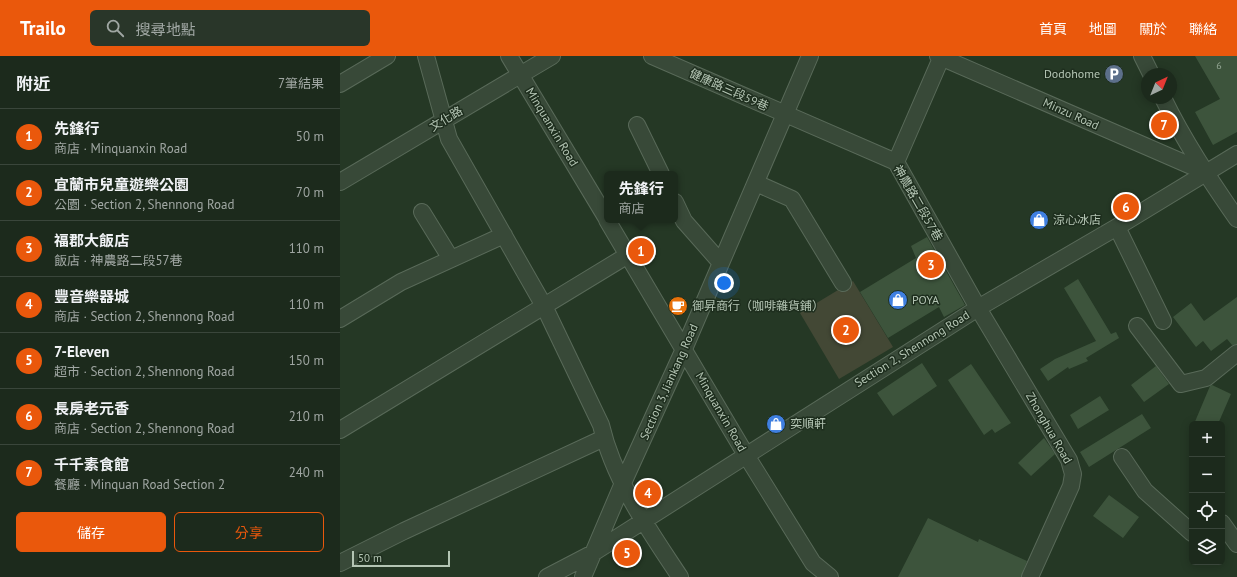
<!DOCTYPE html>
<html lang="zh-TW">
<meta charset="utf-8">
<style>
:root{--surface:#1c2a1c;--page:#293629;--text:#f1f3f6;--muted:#a0a7a3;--line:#3a463b;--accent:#ea580c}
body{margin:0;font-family:"PT Sans","Noto Sans TC",sans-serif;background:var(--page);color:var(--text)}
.controls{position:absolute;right:12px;bottom:12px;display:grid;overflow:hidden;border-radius:6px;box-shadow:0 2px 10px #0003}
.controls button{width:36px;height:36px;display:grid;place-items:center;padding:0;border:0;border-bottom:1px solid var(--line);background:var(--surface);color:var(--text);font:20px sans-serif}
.compass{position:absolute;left:801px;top:12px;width:36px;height:36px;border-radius:50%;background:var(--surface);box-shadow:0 2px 10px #0003;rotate:43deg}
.scale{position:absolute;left:12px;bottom:10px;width:98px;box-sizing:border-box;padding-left:4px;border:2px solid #b4c5b4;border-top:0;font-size:11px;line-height:14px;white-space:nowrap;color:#b4c5b4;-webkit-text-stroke:3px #1e2e1e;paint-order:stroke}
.you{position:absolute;left:384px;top:227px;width:14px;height:14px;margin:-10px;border:3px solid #fff;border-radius:50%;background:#1a73e8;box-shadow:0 0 0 6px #1a73e833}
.badge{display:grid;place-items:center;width:26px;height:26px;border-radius:50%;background:var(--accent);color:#fff;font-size:13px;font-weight:700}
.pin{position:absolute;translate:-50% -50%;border:2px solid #fff;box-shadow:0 1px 4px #0006}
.popup{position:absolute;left:264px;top:115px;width:74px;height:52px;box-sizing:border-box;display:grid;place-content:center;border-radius:6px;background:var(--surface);filter:drop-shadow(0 1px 3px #0005);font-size:13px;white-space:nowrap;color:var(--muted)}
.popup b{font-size:15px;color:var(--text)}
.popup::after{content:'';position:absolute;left:50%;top:100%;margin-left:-8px;border:8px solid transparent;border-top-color:var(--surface)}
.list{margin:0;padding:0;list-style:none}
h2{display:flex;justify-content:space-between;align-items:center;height:52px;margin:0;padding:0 16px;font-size:17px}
h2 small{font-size:13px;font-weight:400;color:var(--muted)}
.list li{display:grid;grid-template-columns:26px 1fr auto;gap:12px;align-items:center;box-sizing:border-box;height:56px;padding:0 16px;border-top:1px solid var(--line)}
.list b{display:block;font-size:15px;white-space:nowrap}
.list p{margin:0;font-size:13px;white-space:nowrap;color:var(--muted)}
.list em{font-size:13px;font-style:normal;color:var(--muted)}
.actions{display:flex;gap:8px;padding:12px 16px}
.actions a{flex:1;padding:9px 0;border:1px solid var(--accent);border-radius:6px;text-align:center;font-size:14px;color:var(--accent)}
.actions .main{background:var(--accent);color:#fff}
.icon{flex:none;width:22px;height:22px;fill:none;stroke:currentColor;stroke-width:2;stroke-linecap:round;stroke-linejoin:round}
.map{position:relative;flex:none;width:897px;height:521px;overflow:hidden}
header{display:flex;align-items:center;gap:24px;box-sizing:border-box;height:56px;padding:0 20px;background:var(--accent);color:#fff}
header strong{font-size:19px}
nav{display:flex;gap:22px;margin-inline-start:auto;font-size:14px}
.search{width:280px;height:36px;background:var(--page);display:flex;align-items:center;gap:10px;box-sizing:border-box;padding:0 14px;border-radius:6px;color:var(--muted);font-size:15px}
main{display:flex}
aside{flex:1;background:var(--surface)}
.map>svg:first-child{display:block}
.green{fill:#434835}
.building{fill:#3d543c}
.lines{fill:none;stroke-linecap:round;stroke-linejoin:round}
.minor-casing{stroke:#596a59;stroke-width:18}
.minor{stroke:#384938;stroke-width:16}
.labels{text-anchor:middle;stroke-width:3;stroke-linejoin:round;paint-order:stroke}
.number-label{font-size:10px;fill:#96a996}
.poi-label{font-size:12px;fill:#b4c5b4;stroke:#1e2e1e;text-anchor:start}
.street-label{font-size:12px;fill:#b4c5b4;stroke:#1e2e1e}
</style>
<header>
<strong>Trailo</strong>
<div class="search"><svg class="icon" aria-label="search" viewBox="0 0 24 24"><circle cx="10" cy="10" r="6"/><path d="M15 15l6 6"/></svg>搜尋地點</div>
<nav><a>首頁</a><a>地圖</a><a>關於</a><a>聯絡</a></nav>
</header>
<main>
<aside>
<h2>附近<small>7筆結果</small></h2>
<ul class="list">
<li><span class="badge">1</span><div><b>先鋒行</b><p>商店 · Minquanxin Road</p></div><em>50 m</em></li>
<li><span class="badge">2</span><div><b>宜蘭市兒童遊樂公園</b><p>公園 · Section 2, Shennong Road</p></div><em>70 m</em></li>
<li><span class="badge">3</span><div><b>福郡大飯店</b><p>飯店 · 神農路二段57巷</p></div><em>110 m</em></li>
<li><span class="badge">4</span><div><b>豐音樂器城</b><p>商店 · Section 2, Shennong Road</p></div><em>110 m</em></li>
<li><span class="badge">5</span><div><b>7-Eleven</b><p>超市 · Section 2, Shennong Road</p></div><em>150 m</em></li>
<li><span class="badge">6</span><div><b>長房老元香</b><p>商店 · Section 2, Shennong Road</p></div><em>210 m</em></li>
<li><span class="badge">7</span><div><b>千千素食館</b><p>餐廳 · Minquan Road Section 2</p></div><em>240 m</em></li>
</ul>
<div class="actions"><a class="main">儲存</a><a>分享</a></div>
</aside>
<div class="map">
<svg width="897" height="521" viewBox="0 0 897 521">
<rect width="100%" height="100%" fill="#253825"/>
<path class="green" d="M513,225L553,291L499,323L460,257Z"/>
<path class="building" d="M855,0H897V76L873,89L855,56L880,43Z
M587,181L625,249L604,261L599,251L548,282L520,236L576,202L571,190Z
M738,223L771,278L776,276L779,282L746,302L748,305L729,313L728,311L708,325L700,313L715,303L756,285L724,232Z
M897,241V288L892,289L887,283L871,295L863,285L856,291L833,261L851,247L864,265Z
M582,307L597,330L553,360L537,337Z
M631,308L671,367L655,377L652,373L644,379L608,324Z
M816,310L829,328L804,346L791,329Z
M872,329L891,338L878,368H854L870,330Z
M760,340L769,354L738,373L730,359Z
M802,358L811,372L749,411L740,396Z
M704,382L715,398L691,420L678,407Z
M769,439L799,461L783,482L753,460Z
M588,462L638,486L639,483L687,505L681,521H558Z"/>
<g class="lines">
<defs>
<path id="minor" d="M86,0L109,83L204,250L261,369C274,425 309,474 340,521
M169,0L267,163
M312,0L556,106L638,252L729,404L733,418L731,430L690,521
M598,0L865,116
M802,0L811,18
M0,28L47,0
M823,42C844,85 870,124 897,163
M297,69L321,118
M556,106L602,0
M0,126L212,0
M416,127L452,143L503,227
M335,146L344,165L381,207
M82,156L111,203
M267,164L406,399L473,507L490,521
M777,171L823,265
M0,263L61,226L164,179
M797,270L841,328L866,322L897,297
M0,374L288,199
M782,401L805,435L852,477
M882,467L897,488
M0,507L64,475L264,382
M207,521L253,497L638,252L777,171L897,98
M243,521L283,427L344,293L470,0"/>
</defs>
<use href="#minor" class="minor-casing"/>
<use href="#minor" class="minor"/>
</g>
<defs>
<symbol id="parking-disc" viewBox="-11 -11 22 22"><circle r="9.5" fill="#5c6f8a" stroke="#1e2e1e"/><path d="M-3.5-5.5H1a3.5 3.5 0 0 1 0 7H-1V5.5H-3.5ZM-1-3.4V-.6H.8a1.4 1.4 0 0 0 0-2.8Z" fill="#fff"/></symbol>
<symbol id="shop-disc" viewBox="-11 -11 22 22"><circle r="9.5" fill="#3f7fe0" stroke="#1e2e1e"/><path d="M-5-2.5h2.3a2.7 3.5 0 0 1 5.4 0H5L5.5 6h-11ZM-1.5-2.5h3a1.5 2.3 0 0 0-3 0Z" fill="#fff"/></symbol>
<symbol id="cafe-disc" viewBox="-11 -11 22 22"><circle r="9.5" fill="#e8710a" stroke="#1e2e1e"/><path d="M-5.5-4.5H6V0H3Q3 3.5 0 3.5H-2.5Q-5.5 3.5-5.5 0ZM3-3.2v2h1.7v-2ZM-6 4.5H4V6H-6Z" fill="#fff"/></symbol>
</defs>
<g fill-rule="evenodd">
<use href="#parking-disc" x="763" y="7" width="22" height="22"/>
<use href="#shop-disc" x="688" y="153" width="22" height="22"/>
<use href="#shop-disc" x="547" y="233" width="22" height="22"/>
<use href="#cafe-disc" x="327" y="239" width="22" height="22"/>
<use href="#shop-disc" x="425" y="357" width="22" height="22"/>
</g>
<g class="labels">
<g class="number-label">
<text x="879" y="13">6</text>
</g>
<g class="poi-label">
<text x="760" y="22" text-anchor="end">Dodohome</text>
<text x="713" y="168">涼心冰店</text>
<text x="572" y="248">POYA</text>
<text x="352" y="254">御昇商行（咖啡雜貨鋪）</text>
<text x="450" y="372">奕順軒</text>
</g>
<g class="street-label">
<text transform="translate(389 34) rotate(24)" y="4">健康路三段59巷</text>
<text transform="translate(731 58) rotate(24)" y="4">Minzu Road</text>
<text transform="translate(106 63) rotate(-31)" y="4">文化路</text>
<text transform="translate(212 71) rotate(59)" y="4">Minquanxin Road</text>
<text transform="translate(578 147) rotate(60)" y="4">神農路二段57巷</text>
<text transform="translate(572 293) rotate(-32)" y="4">Section 2, Shennong Road</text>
<text transform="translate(329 326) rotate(-66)" y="4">Section 3, Jiankang Road</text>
<text transform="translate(381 356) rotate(60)" y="4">Minquanxin Road</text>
<text transform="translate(709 372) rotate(60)" y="4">Zhonghua Road</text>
</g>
</g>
</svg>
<div class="controls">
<button>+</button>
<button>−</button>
<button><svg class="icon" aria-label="locate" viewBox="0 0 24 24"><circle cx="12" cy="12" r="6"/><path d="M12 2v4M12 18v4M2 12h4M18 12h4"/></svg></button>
<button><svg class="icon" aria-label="layers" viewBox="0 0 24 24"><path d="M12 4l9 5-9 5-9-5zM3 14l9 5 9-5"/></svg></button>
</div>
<svg class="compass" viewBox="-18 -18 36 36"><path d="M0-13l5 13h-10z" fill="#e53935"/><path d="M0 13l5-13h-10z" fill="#a0a7a3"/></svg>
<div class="scale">50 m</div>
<div class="you"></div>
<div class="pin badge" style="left:301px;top:195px">1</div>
<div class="popup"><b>先鋒行</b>商店</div>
<div class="pin badge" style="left:506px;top:274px">2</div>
<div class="pin badge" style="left:591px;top:209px">3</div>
<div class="pin badge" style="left:308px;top:437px">4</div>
<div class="pin badge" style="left:287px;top:497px">5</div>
<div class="pin badge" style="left:786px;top:151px">6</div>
<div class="pin badge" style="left:824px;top:69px">7</div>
</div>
</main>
